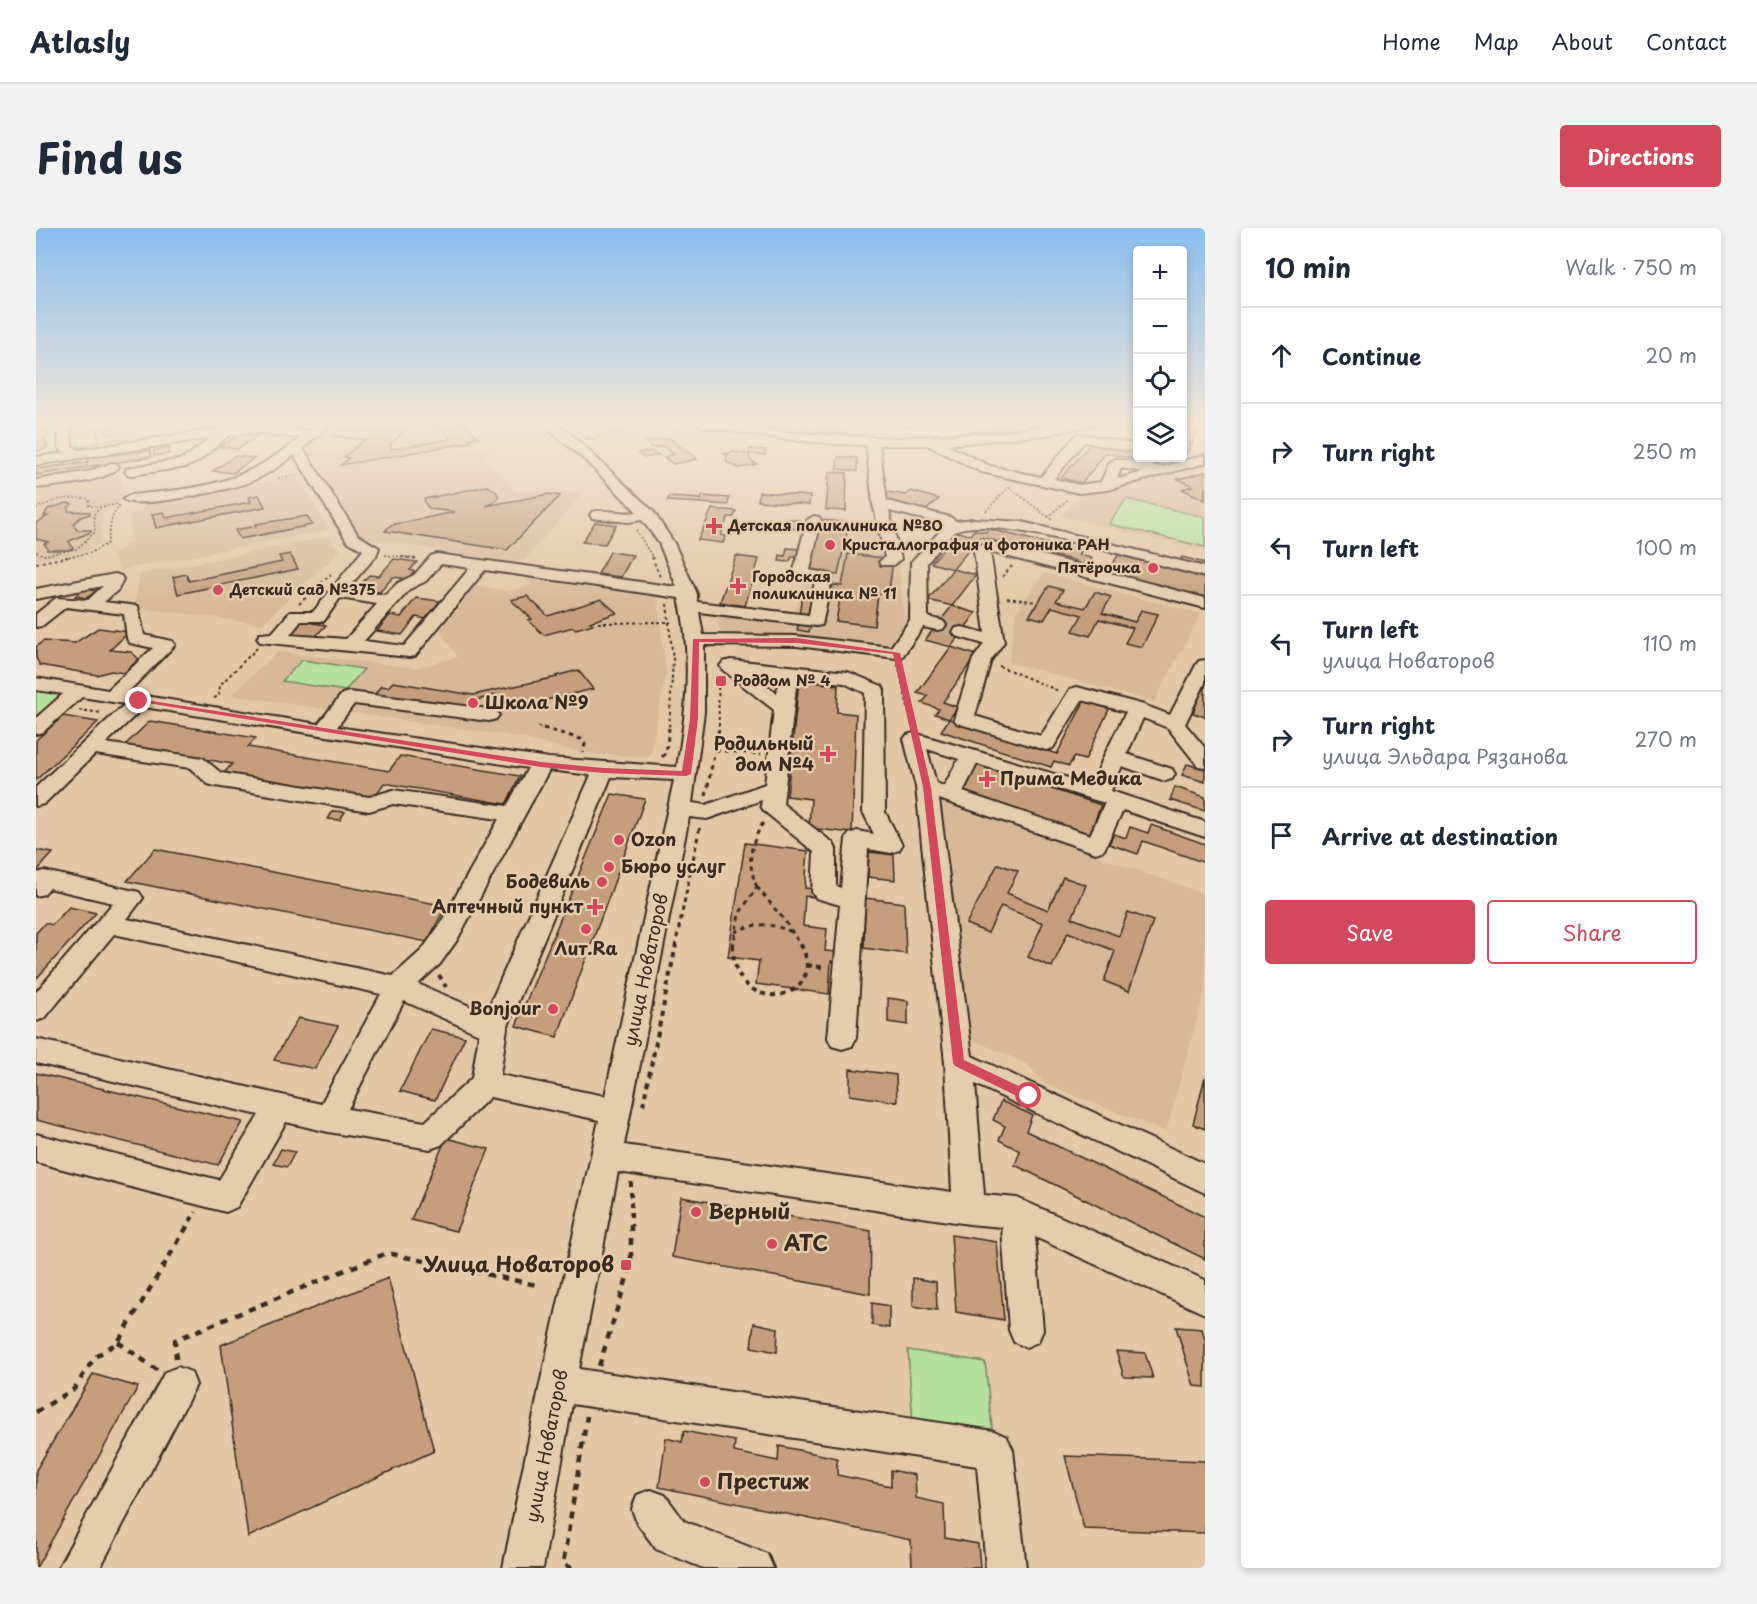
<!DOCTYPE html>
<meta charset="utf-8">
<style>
:root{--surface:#fff;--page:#f2f2f3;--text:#1f2937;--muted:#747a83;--line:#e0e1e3;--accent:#d1495b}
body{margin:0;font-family:"Playpen Sans",sans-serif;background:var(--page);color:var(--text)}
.controls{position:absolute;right:18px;top:18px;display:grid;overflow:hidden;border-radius:6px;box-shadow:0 3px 9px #0003}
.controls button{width:54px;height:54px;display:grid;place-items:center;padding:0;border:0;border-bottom:2px solid var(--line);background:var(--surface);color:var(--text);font:30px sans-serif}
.stop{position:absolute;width:18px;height:18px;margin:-14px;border:4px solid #d1495b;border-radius:50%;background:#fff}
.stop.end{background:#d1495b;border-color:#fff;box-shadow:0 2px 6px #0008}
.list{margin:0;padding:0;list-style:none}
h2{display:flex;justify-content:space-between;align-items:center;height:78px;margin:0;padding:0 24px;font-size:26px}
h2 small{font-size:20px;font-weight:400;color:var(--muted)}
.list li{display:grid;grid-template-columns:39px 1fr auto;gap:18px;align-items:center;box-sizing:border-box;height:96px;padding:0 24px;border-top:2px solid var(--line)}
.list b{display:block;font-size:22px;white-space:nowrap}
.list p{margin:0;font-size:20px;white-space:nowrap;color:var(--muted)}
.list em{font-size:20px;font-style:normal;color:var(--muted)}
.actions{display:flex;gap:12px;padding:18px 24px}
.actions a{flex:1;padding:14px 0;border:2px solid var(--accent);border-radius:6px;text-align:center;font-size:21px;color:var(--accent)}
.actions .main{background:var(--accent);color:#fff}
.icon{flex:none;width:33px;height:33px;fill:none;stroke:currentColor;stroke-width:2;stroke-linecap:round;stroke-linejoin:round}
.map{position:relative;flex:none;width:1169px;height:1340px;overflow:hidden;border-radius:6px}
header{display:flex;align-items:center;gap:36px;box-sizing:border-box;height:84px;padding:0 30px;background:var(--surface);border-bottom:2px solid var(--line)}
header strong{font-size:28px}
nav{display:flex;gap:33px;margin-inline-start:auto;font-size:21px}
.intro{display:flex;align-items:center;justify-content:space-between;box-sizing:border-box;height:144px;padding:0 36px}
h1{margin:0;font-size:42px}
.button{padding:15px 27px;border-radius:6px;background:var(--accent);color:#fff;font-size:21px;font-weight:700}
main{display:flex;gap:36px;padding:0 36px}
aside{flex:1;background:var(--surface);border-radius:6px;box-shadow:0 3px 9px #0003}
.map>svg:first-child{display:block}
.built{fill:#d7b898}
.green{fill:#b6e09d;stroke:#78855e;stroke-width:1.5}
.building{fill:#c59f7d;stroke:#3b2a1e;stroke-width:1.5}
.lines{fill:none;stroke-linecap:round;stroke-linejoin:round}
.minor-tunnel{stroke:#c1a88b;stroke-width:18;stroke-dasharray:18 9;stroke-linecap:butt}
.minor-casing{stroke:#3b2a1e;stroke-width:4}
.path-far4{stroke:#3b2a1e;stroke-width:1.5;stroke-dasharray:2 2;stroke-linecap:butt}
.path-far3{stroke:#3b2a1e;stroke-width:2;stroke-dasharray:3 3;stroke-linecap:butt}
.path-far2{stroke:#3b2a1e;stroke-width:3;stroke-dasharray:4.5 4.5;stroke-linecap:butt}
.path-far1{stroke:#3b2a1e;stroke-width:4;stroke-dasharray:5 5;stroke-linecap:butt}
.path{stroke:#3b2a1e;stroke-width:4.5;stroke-dasharray:7 7;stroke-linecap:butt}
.minor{fill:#e5ccad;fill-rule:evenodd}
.route{fill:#d1495b}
.poi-dot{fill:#d1495b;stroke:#e5ccad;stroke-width:2}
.labels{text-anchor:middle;stroke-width:5;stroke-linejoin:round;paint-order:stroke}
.far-poi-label{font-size:15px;font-weight:bold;fill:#3b2a1e;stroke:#e5ccad;text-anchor:start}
.poi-label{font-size:18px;font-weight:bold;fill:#3b2a1e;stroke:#e5ccad;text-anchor:start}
.street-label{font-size:18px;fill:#3b2a1e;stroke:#e5ccad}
.near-poi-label{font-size:21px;font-weight:bold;fill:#3b2a1e;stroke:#e5ccad;text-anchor:start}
</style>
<header>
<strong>Atlasly</strong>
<nav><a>Home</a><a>Map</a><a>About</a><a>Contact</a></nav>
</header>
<div class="intro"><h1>Find us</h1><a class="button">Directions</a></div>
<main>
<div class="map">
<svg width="1169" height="1340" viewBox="0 0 1169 1340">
<rect width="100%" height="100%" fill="#e3c7a6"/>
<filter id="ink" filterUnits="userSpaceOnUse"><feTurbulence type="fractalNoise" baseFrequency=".0167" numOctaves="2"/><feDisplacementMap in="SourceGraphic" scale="12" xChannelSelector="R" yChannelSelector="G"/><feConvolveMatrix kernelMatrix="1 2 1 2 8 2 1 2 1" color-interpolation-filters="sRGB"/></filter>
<g filter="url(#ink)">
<path class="built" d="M298,194H474L484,208L467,215L468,218L447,229L479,263L489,264L518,262L547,266L488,332L474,335L326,309L270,216Z
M1169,235V323L1025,288L1044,268L1086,257L1098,262L1108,259L1097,254Z
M84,246L89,272L67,284L64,316L50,323L0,332V258Z
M262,248L292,302L84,342L76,327L96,314L93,285L103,284L111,276Z
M774,288L859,296L869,403L852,417L685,404L678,378L758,388L768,351L757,350Z
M293,309L304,323L226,396L98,379L104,346Z
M1008,345L1165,386L1118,474L973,434L980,384Z
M490,351L621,369L630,444L614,529L547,525L481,509L195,467L242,424L380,440L422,429L404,403L438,357L474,363L496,357Z
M906,574L1169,666V762L1130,904L1008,855L991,836L935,811Z"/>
<path class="green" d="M530,194H598L607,196L559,212L547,207Z
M708,194H1015C972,203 930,204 887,205C826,206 768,205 708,194Z
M59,196L63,213L85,211L86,215L64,219L60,214L43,220L40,205L47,204L46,198Z
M1090,271L1169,289V319L1073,296Z
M266,432L328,441L309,463L246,453Z
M0,460L35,466L0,497Z
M872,1122L949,1134L957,1209L877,1197Z"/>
<path class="building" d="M0,194H13L10,200L12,209L9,210L11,219L8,222L0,223Z
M313,194H379L354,217L356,221L415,211L405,201L391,194H427L442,209L433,211L436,214L305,237L313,230L308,229L328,212L296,208Z
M1146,194H1169V200L1164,199L1150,227L1146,226Z
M205,205L223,207L202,221L184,219Z
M633,210L661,231L637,236L628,229L638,226L627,218L616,220L610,214Z
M1055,215L1102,225V230H1126L1122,236L1070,225L1046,255L1025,250Z
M133,220V226L118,228V222Z
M714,221L730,222L729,227L713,226Z
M114,222L115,229L0,247V241L52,234V230Z
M615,223L622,227L608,230L602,225Z
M696,224L713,226L714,232L721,236L704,240L690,234L691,227L688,226Z
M199,228L218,230L197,245L177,243Z
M802,229L821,230V243L801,241Z
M793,244L811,245L810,283L790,282Z
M1169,244V272L1146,261L1157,258L1142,251Z
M451,258L459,262L463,269L457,275L450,278L513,266L524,268L471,322L349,303L355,297L419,284L394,281L390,277L388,271Z
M875,263L903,271L890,282L851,272V264L870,267Z
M723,264L774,268L773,277L722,273Z
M223,267L229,279L120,300L116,286L128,284L130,290L215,274L213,269Z
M666,268L693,270L692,277L664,275Z
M633,269L665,271L664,275L631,273Z
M31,275L36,276L32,280V283L54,284V286L45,289L37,296L41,302H55V304L33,313L37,320L33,322H11V319L8,316L12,314L0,311V295L12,288H8L12,281Z
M676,281L700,283L698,289H692L685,307L690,308L687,315L662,312Z
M271,288L276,297L204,311L199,302L220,298L219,296Z
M750,291L763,292L761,301L749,300Z
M786,292L813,295L802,347L774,344L778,328H774L778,324L781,310H777L778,307H782Z
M559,294L580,297L569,316L546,314Z
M953,301L1045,324L1043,327L1056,330L1053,336L1062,338L1058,344L1036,338L1040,333L944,309L917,341L895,335L922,304L934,307L938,302L950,304Z
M751,320L764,321L761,329H756L753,334L743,333L744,327L749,328Z
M574,324L597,327L585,349L562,346Z
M254,326L262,341L142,366L137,349L150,346L153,353L246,334L243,328Z
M812,326L857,331L853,364L842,366L838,398L800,393L804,371L795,370L797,357L806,358Z
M1082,327L1169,349V370L1071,346Z
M700,328L723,331L709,378L684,374Z
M1146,329L1169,335V342L1143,336Z
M358,331L381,334L374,342L378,343L372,351L357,349L344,364L320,361L333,347L343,348Z
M917,341L940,347L916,378L892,372Z
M1013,358L1027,362L1020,373L1049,380L1059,364L1075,369L1066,385L1099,394L1105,382L1122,386L1106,419L1089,415L1097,400L1063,391L1054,408L1037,403L1046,387L1016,379L1008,392L993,388Z
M49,361L60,363L50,370L39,368Z
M766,367L778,368L775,388L763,387Z
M491,368L512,388L565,371L581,385L554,394L557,396L540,401L537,399L508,407L492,392L496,391L475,372Z
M380,370L404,373L397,382L402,383L395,392L380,389L366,407L341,403L354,387L365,389Z
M916,378L940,385L915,419L889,412Z
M263,393L290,397L279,409L251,406Z
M763,395L775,397L773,404L761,402Z
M62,400L93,404L74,422L95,424L103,431L88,445L75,443L61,447L4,437L0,430V419L7,413L39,415Z
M915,419L940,427L907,474L922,479L913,491L899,486L903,481L886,475L892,468L881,465Z
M542,442L557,461L468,482L460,467L441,472L433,484L335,471L345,458L352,459L357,454L437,467L521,449L520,448Z
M763,453L802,457L801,484L820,486L816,605L773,600L775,571L751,568Z
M1169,453V489L1157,485Z
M1049,472L1074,479L1049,532L1038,529L1033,538L1018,533L1015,539L905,503L913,491L1021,526Z
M27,488L62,494L0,552V512Z
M114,493L220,510L212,519L353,543L364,528L484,548L470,576L348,555L337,571L188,545L196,536L89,517Z
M938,536L1065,577L1053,607L923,562Z
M1151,536L1169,541V554L1146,547Z
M1139,559L1169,569V583L1134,572Z
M576,566L609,571L521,809L480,798Z
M297,583L309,584L304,592L292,591Z
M1115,597L1169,616V635L1107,613L1102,626L1073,616L1078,606L1090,610L1094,599L1112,605Z
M709,615L772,623L769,660L777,661V669L769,668L767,698L791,701L789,723L802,724V733H795L793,766L720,756L723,733L692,729Z
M119,621L410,678L391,714L91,653Z
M0,622L17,625L0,644Z
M833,624L858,627L859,652L832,649Z
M962,636L982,643L971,665L1012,682L1027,649L1050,657L1036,690L1083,708L1092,684L1117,693L1093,763L1068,753L1079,723L1032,704L1016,739L992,729L1007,695L965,678L952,705L930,696Z
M829,670L868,675L870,726L828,720Z
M33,679L60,685L0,751V705L9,695L16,697Z
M852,770L872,773V797L852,794Z
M262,790L302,798L279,841L238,832Z
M395,801L429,809L399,872L364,863Z
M814,841L860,847L861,874L814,867Z
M0,845L207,894L182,937L0,892Z
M1169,849V901L1157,896Z
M965,873L996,887L990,903L1169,989V1031L979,937L984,923L963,912L969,898L957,892Z
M410,910L453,921L420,1003L375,992Z
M245,921L259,924L251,939L237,936Z
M645,969L835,1003L834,1066L636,1029Z
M915,1007L961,1014L968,1092L920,1084Z
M352,1050L398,1223L212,1309L185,1117Z
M877,1050L900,1054L901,1082L877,1078Z
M836,1075L853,1078V1100L836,1097Z
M718,1095L742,1100L741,1124L715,1119Z
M1140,1099L1166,1101L1169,1112V1159L1158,1158Z
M1080,1123L1109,1125L1117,1150L1088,1149Z
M57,1146L102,1159L0,1340V1242Z
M648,1203L699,1213L698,1224L742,1233L743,1218L801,1230V1247L855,1258V1242L879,1247L880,1270L908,1276L909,1310L942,1316L944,1340H876L875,1312L623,1259L630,1210L646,1214Z
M1029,1228L1169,1233V1305L1048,1301Z"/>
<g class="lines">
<path class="minor-tunnel" d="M901,397L926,404"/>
<defs>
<path id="minor" d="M22,194H34L36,218L43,222L212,196L273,203L283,194H297L267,220L322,307L343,320L340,328L311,361L349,367L362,355L378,347L395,328L401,326L641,359L623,315L606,292L592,294L556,290L554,287L556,284C570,280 586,287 601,284L548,231L503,194H518L536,207L617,283L638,315L661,366V374L773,387L779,353L759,349L757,346L771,292L778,288L783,289L785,292L774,342L794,346L796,349L786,397L780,398L663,384L667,407L761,408L855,419L874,392L875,334L908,299L904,295L853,283L865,331L857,337H845L843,334L849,329L837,276L830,217C774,216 720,208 665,198L659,194H686L757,205L859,210L961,205L1033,194H1060L1054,198L1009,207L911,217L954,238L1005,249L1040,207L1045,206L1102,217V225L1048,214L1018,251L1043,257L1065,254L1073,235L1080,231L1125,239L1169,227V235L1071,262L1043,265L945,244L891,217H843L851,273L914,289L920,293L938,291L986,294L1169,339V349C1125,338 957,286 922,302C914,306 898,327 891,335L892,389L907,393L910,397L907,401L901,402L887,399L866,429L860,430L761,418L668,417V484L656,575L670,577L729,556L738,482L687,442L684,438L687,434L695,432L812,444L846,458L848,462L849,584L866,617L863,622L855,625L832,621L820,810L816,818L806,821L796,818L792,810L804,677L780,670L776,664L778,624L728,583L725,578L726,572L671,591L653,589L588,917L916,964L909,835L880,559L868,511L871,507L878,505L1056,557L1068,528L1090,484L1046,472L1017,520L1010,522L921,495L918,491L937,431L948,416L920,408L917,404L920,400L926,399L949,405L938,323L946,316L961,315L1169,370V380L954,324L968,414L955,432L939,488L1005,508L1034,461L1041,459L1108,477L1134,487L1160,437L1163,433L1169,432V455L1149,496L1169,520V539L1162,538L1132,500L1107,490L1091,526L1136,541L1139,546L1136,551L1129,553L1086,538L1075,563L1169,594V609L1087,582L1068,622L1060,625L903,571L936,828L1169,936V965L939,856L948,967L981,970L1169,1052V1086L999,1009L1007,1102L1002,1114L990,1119L978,1114L973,1102L966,999L933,996L582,944L543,1141L958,1203L971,1209L977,1222L990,1340H950L941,1238L536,1176L507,1340H467L504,1156L563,892L454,869L405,917L394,921L292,904L250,894L201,979L190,984L0,934V906L183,952L223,887L0,835V811L285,876L345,766L78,706L9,790L0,793V764L77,675L13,660L8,666L0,668V645L8,643L103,664L107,670L91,691L357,748L386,722L403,698L463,591L357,576L333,583L179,558L172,556L154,540L59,526L8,576L0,578V559L89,476L46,469L7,504L0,506V490L27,466L0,462V450L72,462L117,420L94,415L91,411L88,386L30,379L6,398L0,399V386L20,370L52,372L67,358L0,371V361L79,346L85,348L87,351L82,362L68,374L102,378L108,407L136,413L139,417L91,465L282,496L306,466L313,464L453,481L460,483L463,487L460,491L453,493L318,476L301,499L513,530L641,539C651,483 656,426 643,370L449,342L379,428L373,429L224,414L221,410L224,406L236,405L254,384H277L327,322L311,313L258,227C245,238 230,247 214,254C196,261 98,283 87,271L94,267C167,260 205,257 264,210L212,204L193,207L163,233L150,239L96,247L91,246L89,243L91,240L142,232L153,227L174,210L0,237V229L28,225L23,220ZM1085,240L1107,244L1081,251ZM405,336L434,340L368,418L328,413L374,361L390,353ZM304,370L341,376L310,411L254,407L265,393H288ZM715,446L743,448L741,465ZM761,450L808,455L829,465L827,584L838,606L821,603L813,606L810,611L805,660L800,658V621L797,615L747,576ZM108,479L492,540L471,578L357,562L333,569L185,545L167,530L70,515ZM891,521L923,531L908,558L900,555ZM941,536L1055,571L1069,575L1054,607L927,564ZM513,542L555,547L450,785L382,756L404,736L421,712ZM575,549L638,552L569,868L464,847L471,800ZM368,773L443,806L436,850L389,894L312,881Z
M76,235L81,236L83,239C68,255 22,257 0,260V252L54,243Z
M142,1139L155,1144L160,1157L64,1340H22L129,1144Z
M615,1262L629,1267L648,1293L731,1326L737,1340H667L620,1321L601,1295L596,1281L601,1267Z"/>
</defs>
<use href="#minor" class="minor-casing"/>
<path class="path-far4" d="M82,194L89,206
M486,194L499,204
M547,194L554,204L549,212L605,196
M603,194L659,205
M797,194L805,198
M881,194L897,198L910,194
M73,198L77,199L70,200Z
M838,199L883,198
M74,200L69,205L78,206L82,203
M60,201L70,200
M1074,202L1102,196
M242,250L259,247
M973,259L1016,292
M0,281C17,272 34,268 53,271V278L65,279L82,276
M950,283L973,259
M1012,289L1031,272
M600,302L617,330
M0,324L9,327L40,321L59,304L58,286L65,279
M349,327L377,330
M25,330L54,325L71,316L76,290L83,277"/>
<path class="path-far3" d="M365,329L382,331
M616,329L624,349
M0,335L33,329
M966,349L976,338
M971,370L1001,374
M263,376L295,346
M631,376L637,431L633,502
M562,395L635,394
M862,436L876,497
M963,438L1023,463
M682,447L683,502
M178,470L183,468L184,457L221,420
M43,482L66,485
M502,499L512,502"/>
<path class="path-far2" d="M507,500L545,511L549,516L547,525
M679,522L725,526
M626,529L630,525L633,500
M670,568L683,500
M721,659L749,693L766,719
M721,659C710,633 714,617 728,593
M699,704C719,694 735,695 756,704
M639,719L664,598
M697,719L703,686L721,659"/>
<path class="path-far1" d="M697,717C695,793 796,774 765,717
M771,737L790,740
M403,747L410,759
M607,877L640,717
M595,954V993
M154,993L160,984"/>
<path class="path" d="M82,1114L121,1142
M140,1131L139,1112L351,1025L505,1058
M563,1138L595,1037V992
M0,1184L38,1161L59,1129L82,1114L155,992
M536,1340L527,1336L551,1188"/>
<use href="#minor" class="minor"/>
</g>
</g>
<linearGradient id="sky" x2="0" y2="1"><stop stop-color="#8abeef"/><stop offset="0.51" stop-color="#f2e6d7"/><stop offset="1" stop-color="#f2e6d7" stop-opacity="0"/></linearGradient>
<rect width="1169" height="382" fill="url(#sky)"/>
<path class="route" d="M761,410L864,425L895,559L928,832L997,865V872H989L919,838L917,835L887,559L857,426L761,415L663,414L662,491L655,546L650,548L567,545L505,539L99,473L103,471L505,534L567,540L646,543L654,491L657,411Z"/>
<g class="poi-dot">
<path d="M675 289h6v6h6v6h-6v6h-6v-6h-6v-6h6z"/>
<circle cx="794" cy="317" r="6"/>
<circle cx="1117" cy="340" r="6"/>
<path d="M699 349h6v6h6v6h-6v6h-6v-6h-6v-6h6z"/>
<circle cx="182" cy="362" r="6"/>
<rect x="679" y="447" width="12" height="12" rx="3"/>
<circle cx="437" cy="475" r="6"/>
<path d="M789 517h6v6h6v6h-6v6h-6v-6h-6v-6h6z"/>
<path d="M948 542h6v6h6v6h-6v6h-6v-6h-6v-6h6z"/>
<circle cx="583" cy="612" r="6"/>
<circle cx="573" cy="639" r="6"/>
<circle cx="566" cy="654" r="6"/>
<path d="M556 670h6v6h6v6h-6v6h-6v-6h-6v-6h6z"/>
<circle cx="550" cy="701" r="6"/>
<circle cx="517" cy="781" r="6"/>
<circle cx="660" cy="984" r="6"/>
<circle cx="736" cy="1016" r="6"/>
<rect x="584" y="1031" width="12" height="12" rx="3"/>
<circle cx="669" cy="1254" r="6"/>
</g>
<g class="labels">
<g class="far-poi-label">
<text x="692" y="303">Детская поликлиника №80</text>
<text x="806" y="322">Кристаллография и фотоника РАН</text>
<text x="1105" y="345" text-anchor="end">Пятёрочка</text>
<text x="716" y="354">Городская<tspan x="716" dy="17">поликлиника № 11</tspan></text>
<text x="194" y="367">Детский сад №375</text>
<text x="697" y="458">Роддом № 4</text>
</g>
<g class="poi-label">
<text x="449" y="481">Школа №9</text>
<text x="778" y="522" text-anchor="end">Родильный<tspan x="778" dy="21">дом №4</tspan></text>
<text x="964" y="557">Прима Медика</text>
<text x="595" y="618">Ozon</text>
<text x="585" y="645">Бюро услуг</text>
<text x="554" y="660" text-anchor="end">Бодевиль</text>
<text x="547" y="685" text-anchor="end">Аптечный пункт</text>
<text x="550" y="727" text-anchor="middle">Лит.Ra</text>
<text x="505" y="787" text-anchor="end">Bonjour</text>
</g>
<g class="street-label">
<text transform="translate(610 742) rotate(-78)" y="6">улица Новаторов</text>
<text transform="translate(511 1218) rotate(-79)" y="6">улица Новаторов</text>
</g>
<g class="near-poi-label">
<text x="672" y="991">Верный</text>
<text x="748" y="1023">АТС</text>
<text x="578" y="1044" text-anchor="end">Улица Новаторов</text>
<text x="681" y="1261">Престиж</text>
</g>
</g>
</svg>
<div class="controls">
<button>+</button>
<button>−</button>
<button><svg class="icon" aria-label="locate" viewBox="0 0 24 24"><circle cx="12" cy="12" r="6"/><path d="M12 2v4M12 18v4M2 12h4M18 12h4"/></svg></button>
<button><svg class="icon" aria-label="layers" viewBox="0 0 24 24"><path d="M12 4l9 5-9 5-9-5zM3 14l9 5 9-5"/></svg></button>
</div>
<div class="stop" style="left:993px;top:868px"></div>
<div class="stop end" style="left:103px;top:473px"></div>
</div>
<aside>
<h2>10 min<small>Walk · 750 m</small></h2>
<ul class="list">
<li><svg class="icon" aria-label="ahead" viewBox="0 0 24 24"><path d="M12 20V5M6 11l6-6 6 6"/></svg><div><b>Continue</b></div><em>20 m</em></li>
<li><svg class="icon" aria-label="right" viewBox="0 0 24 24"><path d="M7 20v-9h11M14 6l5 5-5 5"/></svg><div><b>Turn right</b></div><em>250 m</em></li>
<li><svg class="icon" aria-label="left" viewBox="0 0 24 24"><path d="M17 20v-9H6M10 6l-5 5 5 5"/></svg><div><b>Turn left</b></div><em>100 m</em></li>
<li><svg class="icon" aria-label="left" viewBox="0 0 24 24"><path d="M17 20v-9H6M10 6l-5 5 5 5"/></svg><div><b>Turn left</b><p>улица Новаторов</p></div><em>110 m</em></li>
<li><svg class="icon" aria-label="right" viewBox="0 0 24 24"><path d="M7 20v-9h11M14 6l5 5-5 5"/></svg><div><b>Turn right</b><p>улица Эльдара Рязанова</p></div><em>270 m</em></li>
<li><svg class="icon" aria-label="arrive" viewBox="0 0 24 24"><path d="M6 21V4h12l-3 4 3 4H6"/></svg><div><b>Arrive at destination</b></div></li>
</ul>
<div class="actions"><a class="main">Save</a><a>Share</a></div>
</aside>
</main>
